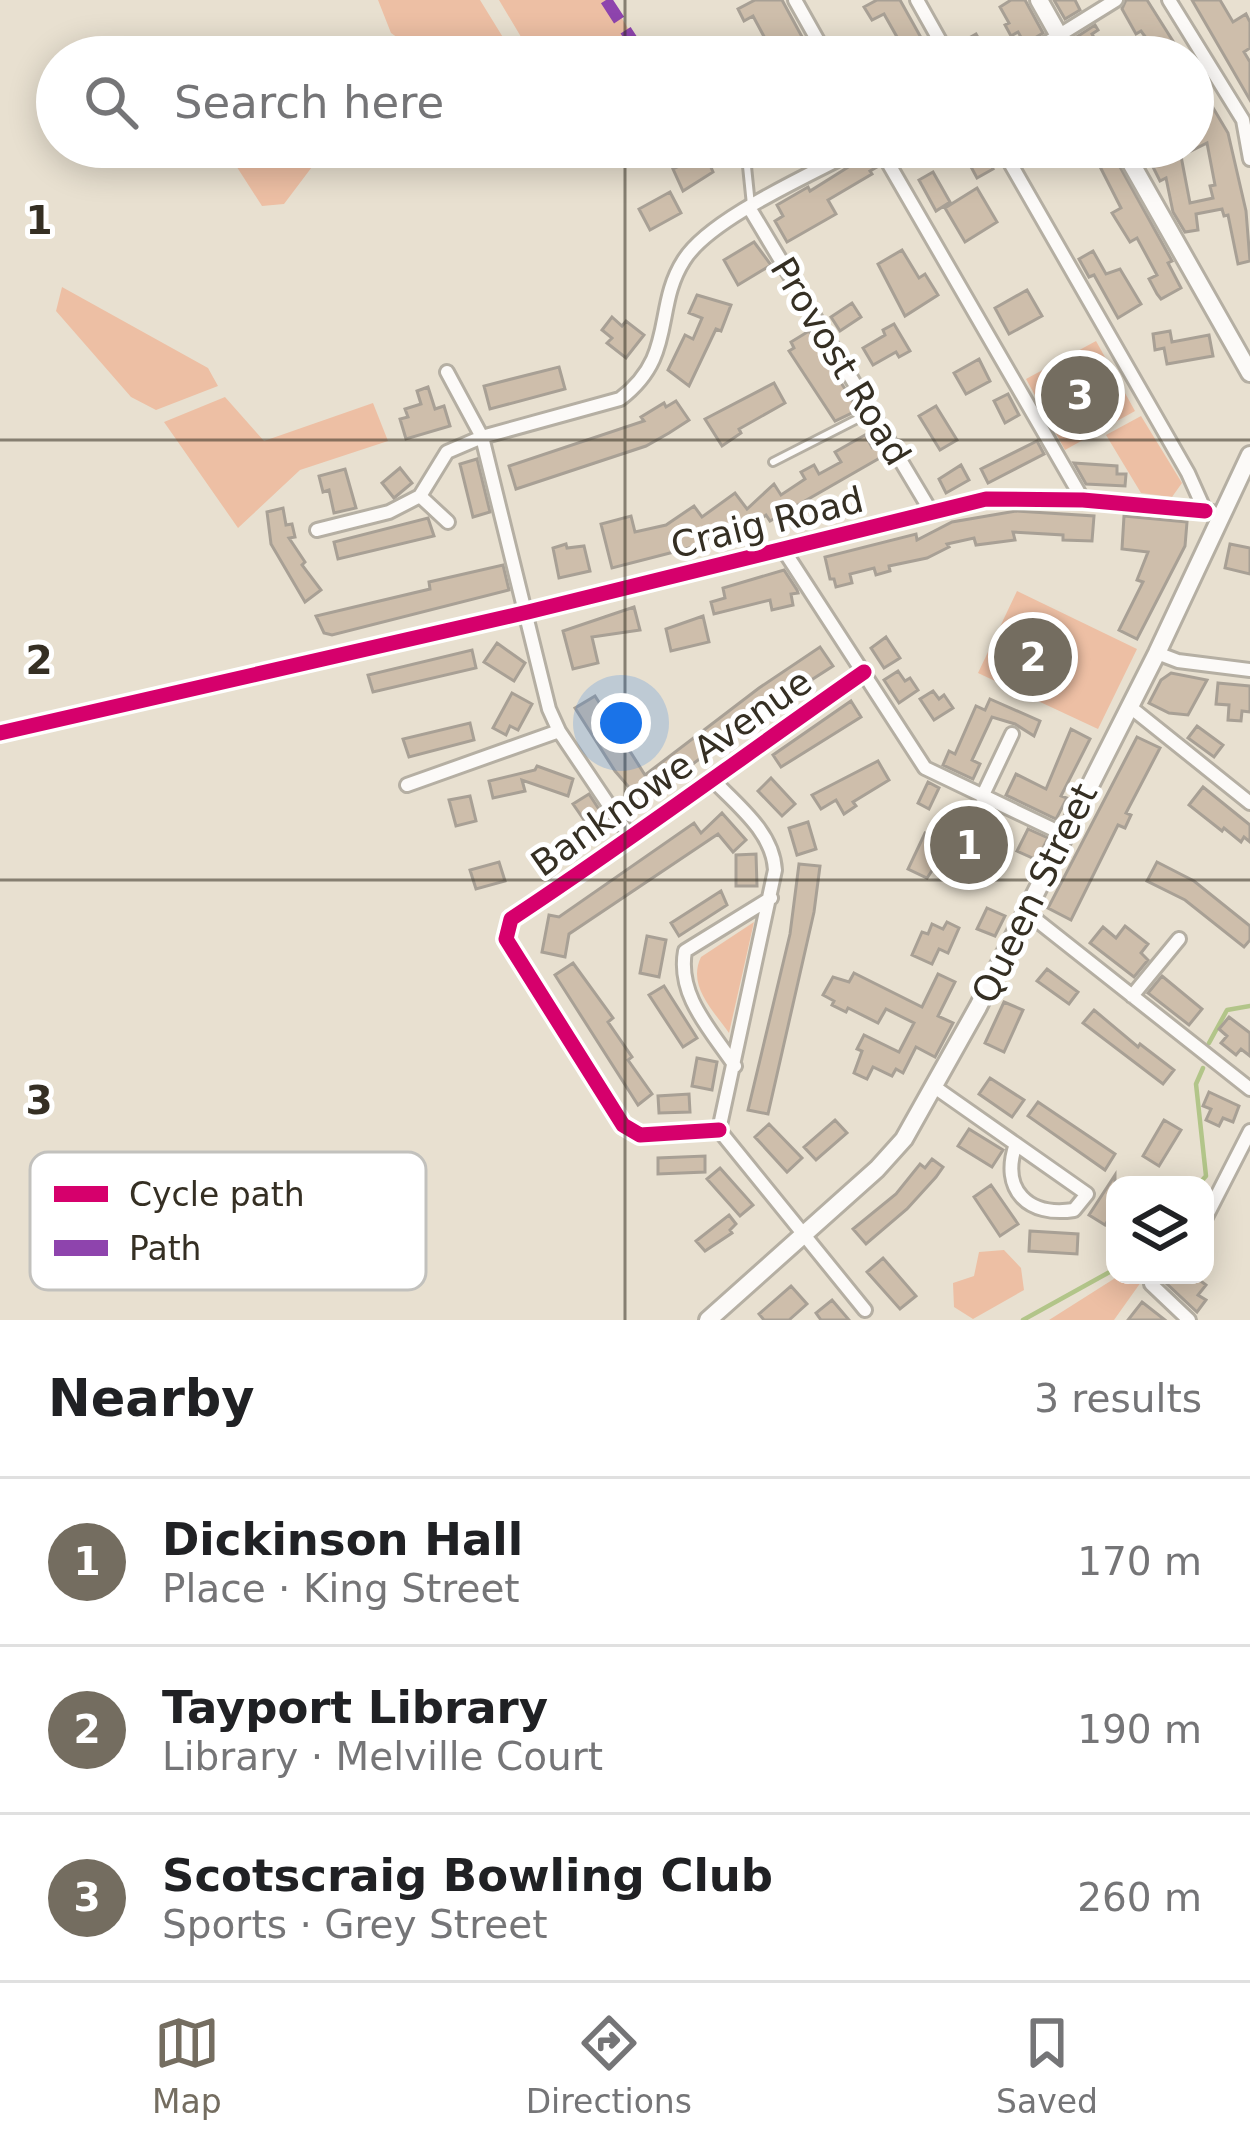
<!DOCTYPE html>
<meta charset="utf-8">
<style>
:root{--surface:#fff;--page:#f2f2f2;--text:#202124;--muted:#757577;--line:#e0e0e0;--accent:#746d60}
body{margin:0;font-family:"DejaVu Sans",sans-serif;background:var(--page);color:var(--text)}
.controls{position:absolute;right:36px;bottom:36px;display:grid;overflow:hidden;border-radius:24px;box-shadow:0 6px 30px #0003}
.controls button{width:108px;height:108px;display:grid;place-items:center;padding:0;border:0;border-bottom:3px solid var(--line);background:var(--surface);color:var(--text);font:60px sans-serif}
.you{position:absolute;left:621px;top:723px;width:42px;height:42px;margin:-30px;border:9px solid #fff;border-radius:50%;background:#1a73e8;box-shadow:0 0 0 18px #1a73e833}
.badge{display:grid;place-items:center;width:78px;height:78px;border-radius:50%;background:var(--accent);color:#fff;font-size:39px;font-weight:700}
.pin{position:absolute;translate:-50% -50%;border:6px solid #fff;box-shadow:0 3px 12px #0006}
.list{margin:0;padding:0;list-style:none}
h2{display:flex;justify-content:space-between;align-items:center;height:156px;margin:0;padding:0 48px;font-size:51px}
h2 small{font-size:39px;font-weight:400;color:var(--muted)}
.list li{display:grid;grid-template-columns:78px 1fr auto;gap:36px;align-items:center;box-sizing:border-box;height:168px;padding:0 48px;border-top:3px solid var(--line)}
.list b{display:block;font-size:45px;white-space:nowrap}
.list p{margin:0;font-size:39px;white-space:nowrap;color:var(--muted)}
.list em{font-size:39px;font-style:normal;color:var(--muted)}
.icon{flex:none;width:66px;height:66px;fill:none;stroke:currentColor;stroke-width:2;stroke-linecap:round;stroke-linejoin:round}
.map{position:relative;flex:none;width:1250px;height:1320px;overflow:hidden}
.search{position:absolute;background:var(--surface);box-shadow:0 6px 30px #0003;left:36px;right:36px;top:36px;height:132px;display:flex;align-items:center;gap:30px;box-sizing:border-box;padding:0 42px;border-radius:66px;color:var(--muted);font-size:45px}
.sheet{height:660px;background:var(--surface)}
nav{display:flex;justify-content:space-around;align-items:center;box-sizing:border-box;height:168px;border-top:3px solid var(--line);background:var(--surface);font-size:33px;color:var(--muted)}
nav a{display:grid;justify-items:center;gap:6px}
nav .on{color:var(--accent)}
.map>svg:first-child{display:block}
.green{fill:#edbfa4}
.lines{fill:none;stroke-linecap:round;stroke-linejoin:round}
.stream{stroke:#b2c589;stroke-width:4.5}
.building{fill:#cebeab;stroke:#a8a095;stroke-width:3;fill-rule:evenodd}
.lane-casing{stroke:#b5afa3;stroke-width:12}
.street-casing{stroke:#b5afa3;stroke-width:18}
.secondary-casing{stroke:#b5afa3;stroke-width:22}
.lane{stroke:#fcfaf8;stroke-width:6}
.street{stroke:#fcfaf8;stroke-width:12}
.secondary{stroke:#fcfaf8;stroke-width:16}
.quiet{stroke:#8e44ad;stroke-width:12;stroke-dasharray:24 12;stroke-linecap:butt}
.cycleway-casing{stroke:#fff;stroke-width:22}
.cycleway{stroke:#d6006c;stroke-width:15}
.grid{fill:none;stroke:#352f23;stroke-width:3;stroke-opacity:0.55}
.labels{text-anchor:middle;stroke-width:10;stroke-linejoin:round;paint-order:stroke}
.street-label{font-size:36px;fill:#352f23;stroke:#fff}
.key{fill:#fff;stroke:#c2c1bd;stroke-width:3}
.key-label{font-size:33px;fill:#352f23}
.grid-label{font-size:39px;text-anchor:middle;font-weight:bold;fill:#352f23;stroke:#fff;stroke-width:10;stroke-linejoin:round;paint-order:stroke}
</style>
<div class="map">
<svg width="1250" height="1320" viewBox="0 0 1250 1320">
<rect width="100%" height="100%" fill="#e8e0d0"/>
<path class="green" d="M378,0H480L515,57H425L391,33Z
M499,0H611L645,57H533Z
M224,147H327L284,204L262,206Z
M62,287L208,368L218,386L156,410L131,397L56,311Z
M1096,341L1135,411L1065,450L1026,379Z
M225,397L264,441L373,403L388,441L300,470L238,528L164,422Z
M1141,416L1182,483L1172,497L1141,493L1106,435Z
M1017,591L1137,649L1098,729L978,673Z
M754,922L729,1033C713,1010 687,986 701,957Z
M1004,1250L1021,1268L1024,1290L973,1319L954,1307L953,1283L974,1276L979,1252Z
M1120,1275H1146L1114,1320H1049Z"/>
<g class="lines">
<path class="stream" d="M1209,1043L1227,1010L1250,1006
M1198,1185L1206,1176L1196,1084L1203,1068
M1023,1320L1115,1269"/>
</g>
<path class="building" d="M755,0H782L813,57H775L753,16L744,21L738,9Z
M877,0H900L924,43L900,57H859L897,37L884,14L872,20L864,7Z
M1011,0H1025L1043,33L1025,44L1018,32L1011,36L1005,25L1009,23L1000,7Z
M1054,0H1075L1080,10L1065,19Z
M1126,0H1147L1183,57H1160L1141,31L1136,34L1122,9Z
M1192,0H1220L1233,22L1246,14L1250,22V48L1244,52L1250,62V100Z
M1095,25L1098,30L1092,34L1105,57H1084L1075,38Z
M976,34L989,57H971L962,42Z
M1193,74L1228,133L1246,211L1250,261L1238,264L1228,215L1224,216L1222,209L1196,214L1198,230L1185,232L1173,212L1166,178L1160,181L1143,147H1193ZM1207,143L1215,185L1210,186L1213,198L1190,203L1181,156Z
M918,147H954L925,162Z
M981,147L993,169L977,178L964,154Z
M1090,147H1109L1172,261L1168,263L1181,288L1161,299L1157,294L1149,279L1157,275L1137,238L1130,242L1112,213L1121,208Z
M705,154L713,172L683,191L673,169Z
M869,154L877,167L870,171L872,174L828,200L836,214L787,242L775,221L783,216L777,205L808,187L810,191Z
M933,172L950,202L936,211L919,180Z
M977,188L997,222L965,242L945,208Z
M670,192L681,213L650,230L639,209Z
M754,242L771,265L738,285L724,260Z
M902,250L919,278L925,274L938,295L905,316L878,264Z
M1093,251L1106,274L1120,269L1141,304L1118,318L1094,275L1089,277L1079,259Z
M1027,290L1042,316L1009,334L995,308Z
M697,295L731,305L721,331L716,329L689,386L668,370L685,335L693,339L702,318L689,313Z
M852,303L861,317L840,331L831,317Z
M612,317L622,326L626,321L644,335L626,358L607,343L612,338L602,330Z
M894,324L910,351L899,357L896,352L873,365L863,348L885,335L883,330Z
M809,331L858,410L835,421L789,351L794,348L791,342Z
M1170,331L1172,342L1209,335L1213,356L1167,364L1164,348L1155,350L1153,334Z
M979,359L990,381L966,394L954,373Z
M559,367L565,389L490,409L484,386Z
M774,383L785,403L739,429L741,433L722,446L705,419Z
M428,387L435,409L444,406L450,426L406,439L400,419L408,417L405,409L421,404L417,391Z
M1008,394L1019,415L1005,423L994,401Z
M676,401L689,420L669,433L646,446L516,489L509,466L644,421L641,417L664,403L666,407Z
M936,406L957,440L940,450L919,416Z
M865,435L872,447L878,443L885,455L770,521L766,515L734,537L727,527L697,546L612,568L601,524L631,516L635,532L666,525L694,506L702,517L735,493L747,509L774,484L781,495L805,479L801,472L814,465L819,474L841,462L835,452Z
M1037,441L1044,454L988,483L981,469Z
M477,459L490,512L473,517L460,464Z
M1074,463L1117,466V474H1126L1125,486L1086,484Z
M961,465L969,480L946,493L939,479Z
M400,468L412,483L394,498L382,483Z
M345,469L356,508L334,513L329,490L323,492L319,476Z
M283,508L286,525L292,524L295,537L289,538L305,562L302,565L321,590L305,602L271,544L267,512Z
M1016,511L1094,516L1092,541L1063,540V535L1013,532L1015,540L976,545L974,538L947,544L949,547L927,558L889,566L890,571L876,575L874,568L850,574L852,583L836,587L834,579H830L825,557L916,534L917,540L952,522Z
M1124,516L1187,522L1185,546L1137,639L1119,630L1143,582L1137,580L1148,552L1122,549Z
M428,518L434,536L338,559L334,542Z
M566,544L567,548L584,546L590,571L559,578L553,548Z
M1230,544L1250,548V574L1225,568Z
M503,565L509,590L332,635L324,633L316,616L430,589L429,582Z
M784,570L797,590L798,593L791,594L793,605L772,610L770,600L714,614L711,602L725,598L723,588Z
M634,607L640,630L592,637L598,663L573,669L563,631Z
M703,616L709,642L671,651L666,629Z
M1027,635L1053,647L1039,678L1013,666Z
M886,637L900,658L884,668L871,648Z
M497,643L525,663L514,681L484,662Z
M820,647L833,666L763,711L649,797L640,786L633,792L615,771L575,708L595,696L645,775L759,688Z
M472,650L476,668L373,692L368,675Z
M898,671L905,681L910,678L918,690L899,703L884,680Z
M1171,673L1207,680L1188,715L1169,713L1149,703L1161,680Z
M1218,683L1250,686V712L1242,711L1241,721L1228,720L1229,705L1216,704Z
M933,691L939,699L944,695L953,708L934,720L920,699Z
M512,693L532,704L518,730L510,726L506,735L493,728Z
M990,699L1040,721L1034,736L1015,724L992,717L972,760L980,764L973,779L943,765L949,751L955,754L976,706L985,710Z
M851,701L861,717L781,767L773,755Z
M470,723L474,740L409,757L403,739Z
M1197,726L1223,745L1214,757L1188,738Z
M1071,729L1090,739L1061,796L1067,798L1056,819L1006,795L1016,774L1046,789Z
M1137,737L1160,748L1126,813L1131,815L1125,828L1118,825L1071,920L1048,908Z
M878,761L889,780L853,802L856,806L844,814L836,800L821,809L812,795Z
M537,766L573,779L568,796L522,780L525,791L493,798L489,781L535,770Z
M771,778L795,804L782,816L758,791Z
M928,782L939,788L929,809L918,803Z
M1203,787L1250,825V842L1244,837L1241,842L1224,828L1222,831L1189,805Z
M589,794L608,823L593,833L573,804Z
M470,796L476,821L456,826L449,800Z
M722,813L746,840L733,852L718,834L569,934L565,957L542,952L549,915L559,917L694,823L701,833Z
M808,822L816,849L797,855L789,828Z
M967,829L1005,852L996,869L986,863L984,867L955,852Z
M1028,829L1048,838L1037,860L1017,851Z
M925,833L949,845L927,878L908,869Z
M756,854L757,886H736V855Z
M499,862L505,881L476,889L470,870Z
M1157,862L1194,881L1250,926V940L1244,947L1185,900L1147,881Z
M799,864L820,866L814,912L768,1114L748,1110L790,934Z
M721,891L727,905L679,936L671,923Z
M987,908L1005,916L995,936L977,929Z
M947,922L959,928L948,953L939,949L932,964L912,955L922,932L928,934L932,924L943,929Z
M1125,926L1148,944L1141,953L1148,960L1134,977L1090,943L1103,927L1116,938Z
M647,936L666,940L659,977L640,973Z
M573,963L613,1018L608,1022L632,1057L628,1060L652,1094L638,1105L555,975Z
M1047,969L1078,992L1069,1004L1037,981Z
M854,973L922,1007L938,974L955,982L938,1016L953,1023L935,1057L916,1047L903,1073L896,1069L892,1076L873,1067L867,1079L854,1073L862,1051L857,1049L864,1035L899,1052L914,1023L886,1009L878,1023L848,1008L846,1012L832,1005L834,1001L823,995L833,977L849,982Z
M1162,976L1202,1009L1189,1025L1148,993Z
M664,986L697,1038L683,1047L649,995Z
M1004,1002L1023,1010L1004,1052L985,1043Z
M1094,1010L1138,1047L1140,1044L1174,1070L1163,1084L1083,1023Z
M1229,1017L1250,1033V1056L1241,1049L1236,1055L1221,1043L1227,1036L1219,1029Z
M697,1058L717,1062L712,1090L692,1086Z
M990,1078L1024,1100L1012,1117L979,1094Z
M1209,1092L1239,1106L1233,1122L1223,1118L1219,1126L1206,1120L1211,1109L1203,1106Z
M689,1094L690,1112L659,1113L658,1096Z
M1038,1102L1115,1154L1105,1170L1028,1116Z
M835,1120L847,1133L816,1160L804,1147Z
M1164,1120L1181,1130L1159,1166L1143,1156Z
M769,1124L802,1158L787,1172L755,1137Z
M969,1129L1003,1150L992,1167L958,1146Z
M705,1156V1172L658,1174V1158Z
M932,1159L943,1167L936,1177L907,1209L866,1244L853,1229L896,1194L920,1164L925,1168Z
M720,1168L753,1205L740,1216L707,1179Z
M1115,1175V1209L1105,1225L1089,1215Z
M991,1185L1018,1224L1000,1236L974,1197Z
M729,1215L736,1224L730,1230L732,1233L705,1251L696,1241Z
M1030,1231L1078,1234L1077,1254L1029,1251Z
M883,1258L916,1296L900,1309L867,1272Z
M1169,1275H1193L1206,1285L1198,1295L1206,1300L1197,1312L1166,1283Z
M791,1286L807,1304L789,1320H764L759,1314Z
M832,1300L849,1320H821L816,1313Z
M1142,1302L1165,1320H1128Z"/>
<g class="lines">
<defs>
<path id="lane" d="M745,147L751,205
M773,462L871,412"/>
<path id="street" d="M795,0L827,57
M917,0L949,57
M1169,0L1243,120L1250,159
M1024,57L1116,0
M879,147L1083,500
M1001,147L1188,473L1205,511L1212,512
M750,209L932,513
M447,372L482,437L549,709L559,731L631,838
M420,496L448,522
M317,530L389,512L420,496L447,452L482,437L620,399C677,356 653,308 684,260C711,217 815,173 862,147
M783,549L925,768L1065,835
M1157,653L1178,661L1250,670
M1129,706L1250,803
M0,733L528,612L986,499L1083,500L1205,511
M711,778C737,805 773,832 775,870L719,1130L865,1310
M407,785L559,731
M982,797L1012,734
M1025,911L1250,1089
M1132,996L1179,939
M735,1066C711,1030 677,996 685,951L771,898
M936,1088L1087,1194L1074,1210C1028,1217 1000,1190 1016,1144
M719,1130L640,1135L623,1125L506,939L511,919C631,840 746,754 864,672
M1205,1219L1250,1131
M1159,1275L1151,1284L1189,1320"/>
<path id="secondary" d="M1039,0L1071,57
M1122,147L1250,373
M708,1320L877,1169L904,1139L978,1007L1157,653L1250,455"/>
</defs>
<use href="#lane" class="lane-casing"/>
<use href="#street" class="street-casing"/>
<use href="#secondary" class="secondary-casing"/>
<use href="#lane" class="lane"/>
<use href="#street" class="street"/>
<use href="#secondary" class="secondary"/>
<path class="quiet" d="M606,0L643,57"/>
<defs>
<path id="cycleway" d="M0,733L528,612L986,499L1083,500L1205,511
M719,1130L640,1135L623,1125L506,939L511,919C631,840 746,754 864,672"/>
</defs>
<use href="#cycleway" class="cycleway-casing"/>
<use href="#cycleway" class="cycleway"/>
</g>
<path class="grid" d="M625,0V57M625,147V1320M0,440H1250M0,880H1250"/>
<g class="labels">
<g class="street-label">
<text transform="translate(841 361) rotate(59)" y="13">Provost Road</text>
<text transform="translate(767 522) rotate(-14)" y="13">Craig Road</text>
<text transform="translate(671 772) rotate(-35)" y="13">Banknowe Avenue</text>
<text transform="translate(1034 893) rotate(-64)" y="13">Queen Street</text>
</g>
</g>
<rect x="30" y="1152" width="396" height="138" rx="18" class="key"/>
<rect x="54" y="1186" width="54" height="16" fill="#d6006c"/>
<rect x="54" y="1240" width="54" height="16" fill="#8e44ad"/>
<g class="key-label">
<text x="129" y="1206">Cycle path</text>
<text x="129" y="1260">Path</text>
</g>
<g class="grid-label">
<text x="39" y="234">1</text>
<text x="39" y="674">2</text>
<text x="39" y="1114">3</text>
</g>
</svg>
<div class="controls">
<button><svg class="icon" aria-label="layers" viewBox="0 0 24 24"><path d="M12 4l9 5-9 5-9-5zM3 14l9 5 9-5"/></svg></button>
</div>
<div class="you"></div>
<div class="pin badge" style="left:969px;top:845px">1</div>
<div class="pin badge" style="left:1033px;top:657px">2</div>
<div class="pin badge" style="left:1080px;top:395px">3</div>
<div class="search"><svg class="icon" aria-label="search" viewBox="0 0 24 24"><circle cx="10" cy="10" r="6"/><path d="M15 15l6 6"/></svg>Search here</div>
</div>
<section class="sheet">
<h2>Nearby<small>3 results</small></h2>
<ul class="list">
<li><span class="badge">1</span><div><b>Dickinson Hall</b><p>Place · King Street</p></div><em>170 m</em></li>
<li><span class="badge">2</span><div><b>Tayport Library</b><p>Library · Melville Court</p></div><em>190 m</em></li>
<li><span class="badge">3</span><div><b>Scotscraig Bowling Club</b><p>Sports · Grey Street</p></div><em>260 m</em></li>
</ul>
</section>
<nav>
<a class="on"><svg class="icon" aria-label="map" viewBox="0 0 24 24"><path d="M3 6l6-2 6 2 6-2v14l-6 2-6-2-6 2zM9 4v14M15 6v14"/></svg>Map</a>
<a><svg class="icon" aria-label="directions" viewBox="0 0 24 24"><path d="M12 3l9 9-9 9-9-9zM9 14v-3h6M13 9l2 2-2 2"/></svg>Directions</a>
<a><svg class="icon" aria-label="saved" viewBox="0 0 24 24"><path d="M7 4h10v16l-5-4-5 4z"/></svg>Saved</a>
</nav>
